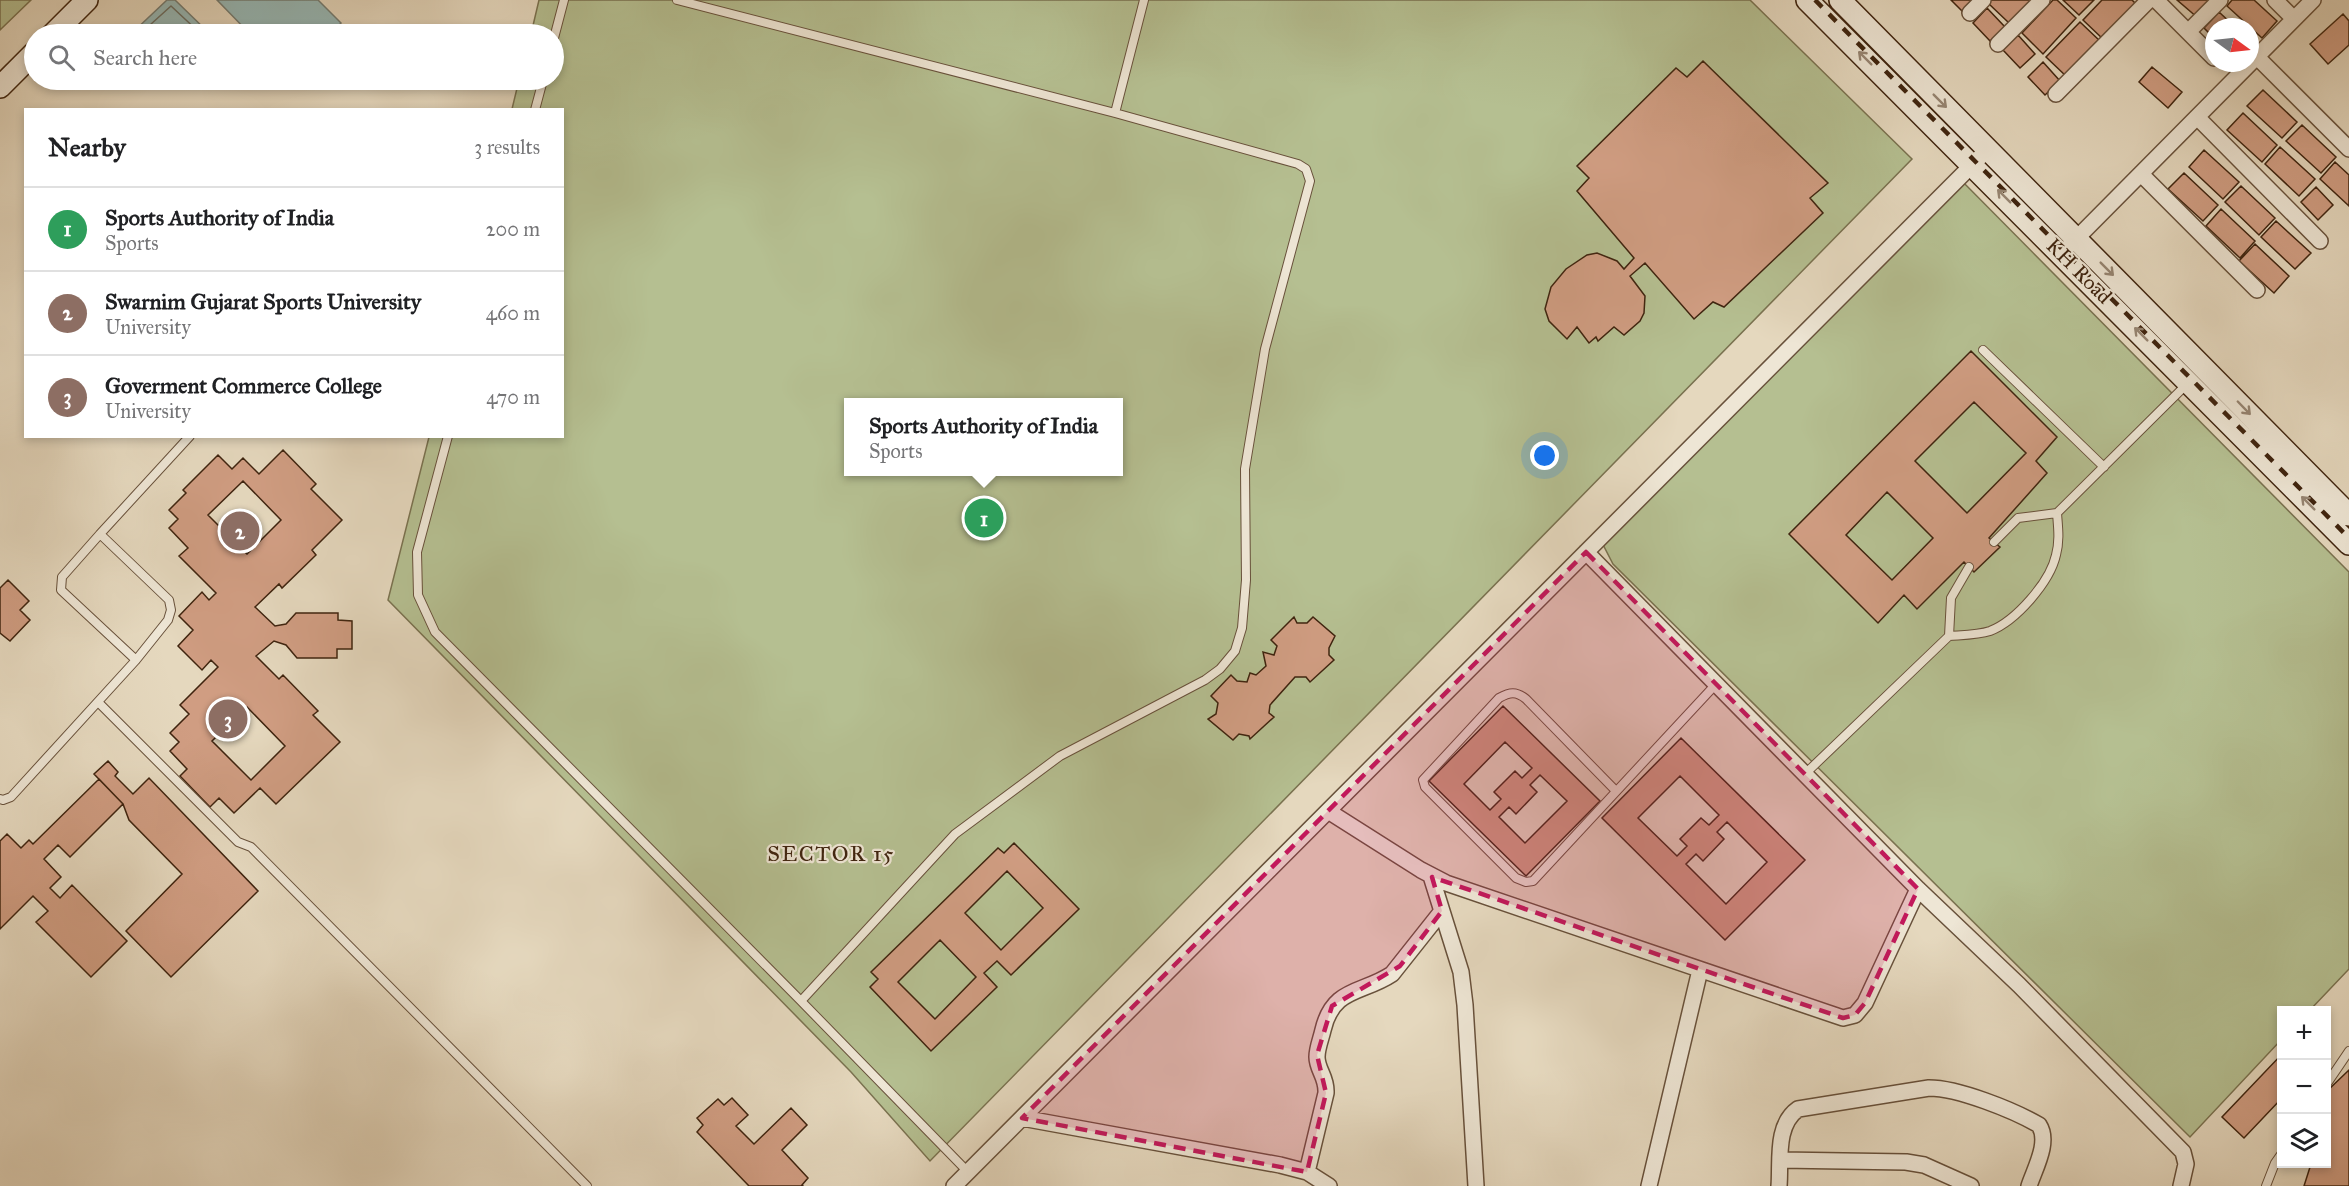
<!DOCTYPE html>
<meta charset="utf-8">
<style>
:root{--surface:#fff;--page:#f6f6f6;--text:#202124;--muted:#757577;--line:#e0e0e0;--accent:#8f2418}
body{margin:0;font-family:"IM FELL Great Primer",serif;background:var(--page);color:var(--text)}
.controls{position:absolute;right:18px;bottom:18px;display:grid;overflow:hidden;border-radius:0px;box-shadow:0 3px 9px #0003}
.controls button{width:54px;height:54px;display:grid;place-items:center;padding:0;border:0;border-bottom:2px solid var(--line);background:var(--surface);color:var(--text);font:30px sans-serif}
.compass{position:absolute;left:2205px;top:18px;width:54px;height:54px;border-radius:50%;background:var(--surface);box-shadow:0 3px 9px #0003;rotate:105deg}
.you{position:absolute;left:1545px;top:456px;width:21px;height:21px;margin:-15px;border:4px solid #fff;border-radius:50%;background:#1a73e8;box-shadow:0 0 0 9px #1a73e833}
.badge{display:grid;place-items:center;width:39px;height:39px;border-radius:50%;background:var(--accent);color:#fff;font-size:20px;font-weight:700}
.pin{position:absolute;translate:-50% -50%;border:3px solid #fff;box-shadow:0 2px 6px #0006}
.popup{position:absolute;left:844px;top:398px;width:279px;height:78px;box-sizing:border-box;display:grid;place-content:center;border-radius:0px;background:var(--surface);filter:drop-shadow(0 2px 4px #0005);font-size:20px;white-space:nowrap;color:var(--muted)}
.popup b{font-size:22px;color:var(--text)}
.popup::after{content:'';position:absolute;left:50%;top:100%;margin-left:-12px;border:12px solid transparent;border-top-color:var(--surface)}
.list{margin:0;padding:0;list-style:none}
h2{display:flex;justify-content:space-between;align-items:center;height:78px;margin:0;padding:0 24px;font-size:26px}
h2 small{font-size:20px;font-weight:400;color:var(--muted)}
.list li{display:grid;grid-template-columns:39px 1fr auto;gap:18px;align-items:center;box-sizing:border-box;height:84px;padding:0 24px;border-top:2px solid var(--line)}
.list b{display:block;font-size:22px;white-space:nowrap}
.list p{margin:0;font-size:20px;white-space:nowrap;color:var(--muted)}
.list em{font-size:20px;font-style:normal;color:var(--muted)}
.icon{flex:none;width:33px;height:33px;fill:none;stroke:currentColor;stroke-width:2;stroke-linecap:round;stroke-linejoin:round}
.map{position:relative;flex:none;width:2349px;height:1186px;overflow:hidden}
.search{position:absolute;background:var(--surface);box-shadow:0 3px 9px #0003;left:24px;top:24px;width:540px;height:66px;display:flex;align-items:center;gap:15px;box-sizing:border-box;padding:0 21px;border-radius:33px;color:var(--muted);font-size:22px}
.panel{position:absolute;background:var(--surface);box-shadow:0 3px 9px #0003;left:24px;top:108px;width:540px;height:330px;border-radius:0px}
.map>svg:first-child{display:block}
.green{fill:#b5bf91;stroke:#7a7250;stroke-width:1.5;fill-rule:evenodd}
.water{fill:#97b9b7;stroke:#747d74;stroke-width:1.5}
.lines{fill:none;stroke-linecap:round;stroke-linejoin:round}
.shore{stroke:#6b6e63;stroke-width:1.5}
.building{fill:#d09d82;stroke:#3f240f;stroke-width:1.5;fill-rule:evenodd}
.lane-casing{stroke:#68513b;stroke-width:10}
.street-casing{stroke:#68513b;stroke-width:18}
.secondary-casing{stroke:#3f240f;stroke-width:24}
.lane{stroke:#eee6d5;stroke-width:8}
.street{stroke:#eee6d5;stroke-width:15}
.secondary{stroke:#eee6d5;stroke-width:21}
.rail{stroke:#3f240f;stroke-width:4.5;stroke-dasharray:10 10;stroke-linecap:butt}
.oneway{stroke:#968572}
.marked{fill:#c2185b;fill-opacity:0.2;stroke:#c2185b;stroke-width:4.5;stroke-dasharray:12 8;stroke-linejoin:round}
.labels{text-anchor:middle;stroke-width:4.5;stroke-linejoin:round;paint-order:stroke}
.street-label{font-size:21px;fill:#3f240f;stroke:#eee6d5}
.neighbourhood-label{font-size:22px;letter-spacing:1.5px;fill:#3f240f;stroke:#eee6d5}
</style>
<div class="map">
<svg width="2349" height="1186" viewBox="0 0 2349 1186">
<rect width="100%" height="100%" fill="#e5d8be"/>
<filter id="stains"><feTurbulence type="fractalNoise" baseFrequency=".00333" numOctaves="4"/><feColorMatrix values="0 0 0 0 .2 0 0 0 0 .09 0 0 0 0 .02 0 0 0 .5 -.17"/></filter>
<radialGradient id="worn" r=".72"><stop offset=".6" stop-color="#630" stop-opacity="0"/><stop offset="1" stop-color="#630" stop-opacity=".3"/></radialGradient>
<path class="green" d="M0,0H31L0,30Z
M539,0H1750L1912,159L930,1161L851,1072L388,600L429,437L562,436V110L512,109L519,80H554V34H531ZM849,402H1119V472H849Z
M1956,175L2349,572V969L2310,1010H2282L2281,1040L2190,1137L1613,564L1597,533Z"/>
<path class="water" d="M167,0H175L210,34H131Z
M217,0H318L341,23L331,34H250Z"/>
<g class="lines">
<path class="shore" d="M140,34L171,6L201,34"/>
</g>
<path class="building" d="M1951,0H1973L1962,11Z
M1991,0H2031L2009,23L1988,3Z
M2053,0H2057L2076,18L2043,54L2022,33Z
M2063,0H2094L2079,15Z
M2102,0H2132L2137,5L2104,40L2083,20Z
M2177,0H2209L2211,2L2198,18Z
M2232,0H2254L2277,21L2262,38L2227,6Z
M1987,8L2005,27L1990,41L1973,23Z
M2219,12L2235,27H2214V38L2204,28Z
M2343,14L2349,21V45L2328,64L2310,44Z
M2080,22L2101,42L2067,77L2046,57Z
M2018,35L2035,54L2020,68L2003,50Z
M1703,61L1828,183L1810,198L1823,213L1724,307L1713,302L1694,319L1645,263L1630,276L1645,296L1644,313L1640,321L1624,335L1614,327L1598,341L1596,337L1589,343L1577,327L1567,339L1549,321L1545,309L1551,287L1566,269L1587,255L1597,253L1617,261L1624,269L1634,258L1577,191L1589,178L1577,166L1676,68L1687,77Z
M2043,62L2060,81L2045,95L2028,77Z
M2152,67L2182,92L2168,108L2139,82Z
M2263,90L2297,122L2282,138L2247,106Z
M2243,113L2277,145L2262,162L2227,130Z
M2302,125L2336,157L2321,173L2286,141Z
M2280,147L2315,179L2299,196L2265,164Z
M2204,150L2239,182L2223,199L2189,167Z
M2335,162L2349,175V206L2320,179Z
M2184,173L2218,205L2203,221L2168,189Z
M2241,186L2275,218L2259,235L2225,202Z
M2316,187L2333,205L2318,220L2301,202Z
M2221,209L2255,241L2240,258L2206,226Z
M2276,221L2311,253L2295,269L2261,237Z
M2255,244L2289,276L2274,293L2239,261Z
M1971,351L2057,437L2036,461L2047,473L1989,538L2000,547L1974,572L1964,562L1917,609L1904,595L1878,623L1789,534ZM1974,402L2026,453L1967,513L1915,461ZM1887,492L1933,538L1892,580L1846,535Z
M283,450L316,484L311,489L342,520L312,550L316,555L282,588L279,584L255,607L275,626L286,624L296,613H338V620L352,621V649H337V658H297L286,645L274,641L256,656L279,679L283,675L318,711L313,715L340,742L276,804L260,788L234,813L219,798L210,807L180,776L187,769L170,751L179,742L170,733L189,714L180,705L218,667L211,660L202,670L178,646L193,630L179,616L202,592L209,600L216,593L179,556L188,548L169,528L178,519L169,510L186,493L183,490L218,455L232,469L243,458L259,474ZM243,481L281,520L247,554L208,515ZM247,707L285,746L251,780L212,741Z
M8,580L29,601L20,610L30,620L10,641L0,633V588Z
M1294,617L1297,623H1307L1313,617L1335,636L1329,648V655L1334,660L1310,682L1306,677H1295L1270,705L1269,713L1274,717L1250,739L1249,736L1239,734L1233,740L1208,719L1216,714L1218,703L1211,696L1231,675L1237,681L1247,682L1250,673L1256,675L1266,666L1263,652L1274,655L1277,646L1271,640Z
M1503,706L1600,801L1526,876L1429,781ZM1505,742L1532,768L1522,778L1515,771L1494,792L1501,799L1490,810L1464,784ZM1540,775L1567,801L1525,843L1499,817L1509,807L1516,814L1537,792L1530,785Z
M1681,738L1805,860L1725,940L1602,818ZM1680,776L1719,815L1709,825L1701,818L1680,839L1687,846L1677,856L1638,818ZM1727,822L1767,862L1726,904L1686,864L1696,854L1703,861L1724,839L1717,832Z
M108,761L118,772L115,776L133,794L149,778L258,891L171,977L126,931L182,874L129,820L123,804L94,774Z
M99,779L123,804L70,857L58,845L44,859L61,877L50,888L60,898L72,885L127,941L91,977L36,922L48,911L33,896L0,929V841L7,834L21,848L29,840L33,844Z
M1014,843L1079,909L1011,975L997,961L984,973L997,987L931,1051L870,987L878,979L871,972L998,848L1004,853ZM1007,871L1043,908L1001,950L965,913ZM940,940L976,977L935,1019L898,982Z
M2282,1054V1098L2244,1138L2222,1117Z
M2349,1070V1186H2304L2311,1164H2326V1092Z
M732,1098L748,1115L736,1126L754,1144L791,1108L807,1125L782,1150L808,1178L802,1185L803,1186H749L697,1132L703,1125L697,1118L718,1099L724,1105Z"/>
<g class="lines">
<defs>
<path id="lane" d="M554,38L564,0
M535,110L543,80
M1115,113L1144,0
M1983,350L2104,467
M448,436L417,552L418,595L435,632L801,1001L955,834L1060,756L1205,680L1220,669L1235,651L1242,628L1246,580L1245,469L1265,349L1310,181L1306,169L1298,164L1115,113L677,0
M100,534L62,577L61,590L136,660
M1994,542L2018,518L2057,513L2187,384
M1949,636C1962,635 1978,635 1990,631C2016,621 2050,582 2056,555C2060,540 2058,527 2057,513
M98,702L238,842L251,847L587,1186
M1806,773L1949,636L1951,598L1969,567
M1616,791L1526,699C1516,691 1510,692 1499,698L1423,780L1425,787L1516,878L1526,882L1533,881L1717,683
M0,799L3,800L11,797L136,660L168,620L171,610L169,600L100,534L190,436
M801,1001L968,1172
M2326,1085L2349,1051
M2266,1186L2275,1163L2282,1153"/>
<path id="street" d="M2156,0L2214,58
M2275,0L2294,19
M1970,13L1983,0
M2188,32L2220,0
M1998,44L2042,0
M2257,57L2349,149
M2056,94L2149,0
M2197,117L2320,241
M2141,174L2257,290
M2070,245L2313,0
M1586,552L1918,889L2019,985L2183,1152L2186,1164L2181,1186
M1328,811L1421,870L1446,883L1843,1018L1855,1015L1865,1003L1918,889
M1431,876L1461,972L1465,1005L1476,1186
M1022,1118L1280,1165L1307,1172L1329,1186
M1781,1160L1906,1162L1924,1165L1971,1186
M1307,1172L1326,1093C1327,1077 1317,1070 1317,1057C1317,1048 1321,1039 1323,1030C1333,987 1362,994 1392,974L1442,911
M954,1186L1988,149
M1649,1186L1700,970
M1779,1186C1781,1161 1775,1125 1798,1109L1929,1088C1958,1088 2013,1110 2039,1125C2050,1142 2035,1168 2029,1186"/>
<path id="secondary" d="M1807,0L2349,544
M1840,0L2349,515
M53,34L87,0
M0,87L34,53"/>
</defs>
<use href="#lane" class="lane-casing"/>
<use href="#street" class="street-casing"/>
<use href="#secondary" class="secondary-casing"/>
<use href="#lane" class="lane"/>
<use href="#street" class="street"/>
<use href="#secondary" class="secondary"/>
<path class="rail" d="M1815,0L2349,538"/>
</g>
<defs><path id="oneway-shaft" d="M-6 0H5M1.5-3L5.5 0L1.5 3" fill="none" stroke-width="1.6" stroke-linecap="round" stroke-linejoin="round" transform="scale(1.5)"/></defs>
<g class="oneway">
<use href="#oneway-shaft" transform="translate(1865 58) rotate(-135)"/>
<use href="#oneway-shaft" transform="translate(1940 101) rotate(45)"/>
<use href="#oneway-shaft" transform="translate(2004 196) rotate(-135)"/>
<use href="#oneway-shaft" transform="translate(2107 269) rotate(45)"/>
<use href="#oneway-shaft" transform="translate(2141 334) rotate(-135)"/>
<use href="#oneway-shaft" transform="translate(2244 408) rotate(46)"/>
<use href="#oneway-shaft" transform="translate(2308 503) rotate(-135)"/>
</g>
<path class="marked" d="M1586,552L1918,889L1865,1003L1855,1015L1843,1018L1432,877L1442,911L1400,966L1332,1006L1317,1055L1326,1093L1307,1172L1022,1118Z"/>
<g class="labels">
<g class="street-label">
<text transform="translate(2079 271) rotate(45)" y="7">KH Road</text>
</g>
<g class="neighbourhood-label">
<text x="831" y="861">SECTOR 15</text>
</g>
</g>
<rect width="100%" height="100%" filter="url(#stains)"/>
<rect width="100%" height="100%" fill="url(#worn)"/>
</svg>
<div class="controls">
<button>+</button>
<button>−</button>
<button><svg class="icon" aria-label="layers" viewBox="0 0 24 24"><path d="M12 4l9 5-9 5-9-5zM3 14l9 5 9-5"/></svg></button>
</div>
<svg class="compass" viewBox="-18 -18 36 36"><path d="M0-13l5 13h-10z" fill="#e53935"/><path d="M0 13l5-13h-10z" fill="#757577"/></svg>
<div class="you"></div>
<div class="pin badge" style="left:984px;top:518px;background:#2e9e5b">1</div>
<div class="popup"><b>Sports Authority of India</b>Sports</div>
<div class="pin badge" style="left:240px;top:531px;background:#8d6e63">2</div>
<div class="pin badge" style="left:228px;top:719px;background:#8d6e63">3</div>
<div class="search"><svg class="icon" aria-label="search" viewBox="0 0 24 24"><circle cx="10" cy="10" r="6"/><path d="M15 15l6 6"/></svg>Search here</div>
<section class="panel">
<h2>Nearby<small>3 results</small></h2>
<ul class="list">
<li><span class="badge" style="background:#2e9e5b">1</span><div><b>Sports Authority of India</b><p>Sports</p></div><em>200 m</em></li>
<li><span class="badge" style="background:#8d6e63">2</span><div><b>Swarnim Gujarat Sports University</b><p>University</p></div><em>460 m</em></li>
<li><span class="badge" style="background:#8d6e63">3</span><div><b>Goverment Commerce College</b><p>University</p></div><em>470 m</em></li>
</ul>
</section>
</div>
